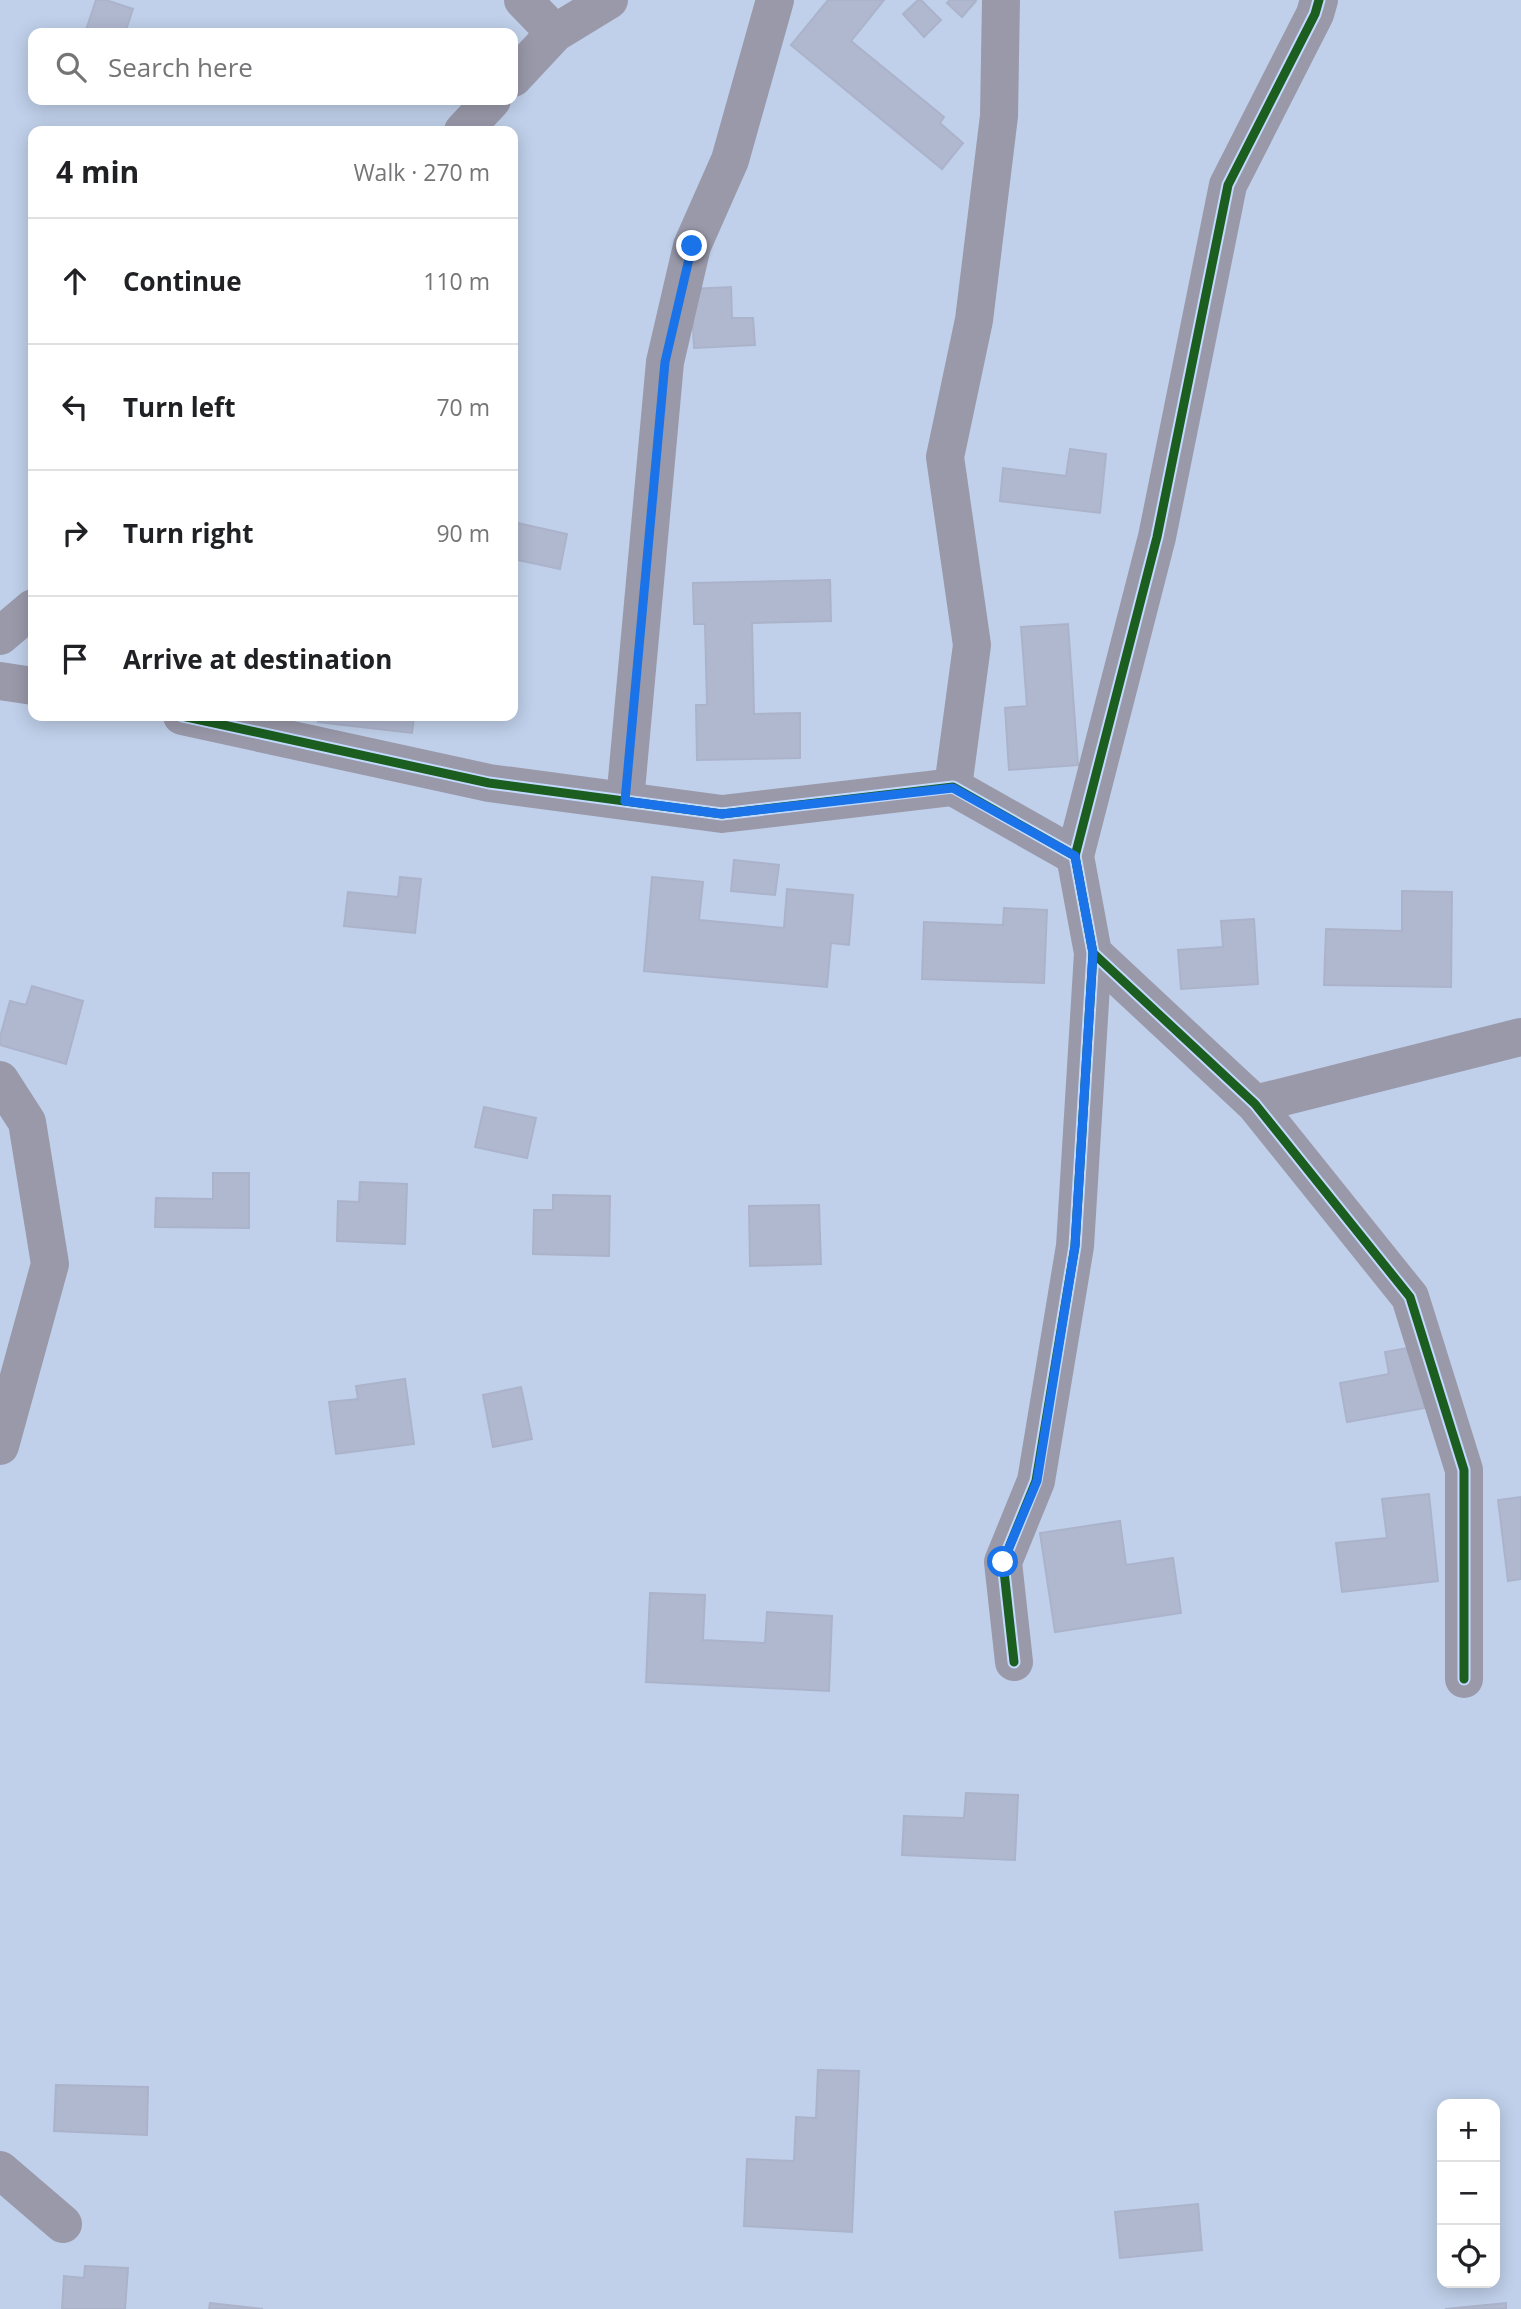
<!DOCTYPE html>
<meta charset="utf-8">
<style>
:root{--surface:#fff;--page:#f2f2f2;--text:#202124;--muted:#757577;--line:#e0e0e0}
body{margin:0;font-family:"Open Sans",sans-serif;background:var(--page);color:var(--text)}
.controls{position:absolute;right:21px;bottom:21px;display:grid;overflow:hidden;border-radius:14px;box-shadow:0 4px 18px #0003}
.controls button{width:63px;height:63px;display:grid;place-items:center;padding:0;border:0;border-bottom:2px solid var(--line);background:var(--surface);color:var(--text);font:35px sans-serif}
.stop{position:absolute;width:21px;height:21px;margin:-16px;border:5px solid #1a73e8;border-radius:50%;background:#fff}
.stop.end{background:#1a73e8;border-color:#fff;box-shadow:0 2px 7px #0008}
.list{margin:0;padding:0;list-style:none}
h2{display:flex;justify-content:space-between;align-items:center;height:91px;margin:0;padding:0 28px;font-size:30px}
h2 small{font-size:23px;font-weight:400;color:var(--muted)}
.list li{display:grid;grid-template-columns:46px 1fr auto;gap:21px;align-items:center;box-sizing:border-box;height:126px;padding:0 28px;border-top:2px solid var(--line)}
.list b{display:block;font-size:26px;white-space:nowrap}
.list em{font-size:23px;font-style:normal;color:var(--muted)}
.icon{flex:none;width:38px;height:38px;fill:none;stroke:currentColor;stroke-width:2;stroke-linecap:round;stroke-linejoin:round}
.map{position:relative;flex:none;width:1521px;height:2309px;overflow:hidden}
.search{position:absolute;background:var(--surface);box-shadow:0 4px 18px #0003;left:28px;top:28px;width:490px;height:77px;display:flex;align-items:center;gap:18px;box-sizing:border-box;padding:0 24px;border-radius:14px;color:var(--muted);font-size:26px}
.panel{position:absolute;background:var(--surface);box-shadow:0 4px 18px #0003;left:28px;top:126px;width:490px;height:595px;border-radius:14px}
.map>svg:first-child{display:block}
.building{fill:#b0b8d0;stroke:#abb3ca;stroke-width:2}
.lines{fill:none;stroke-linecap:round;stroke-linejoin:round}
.street{stroke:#99a;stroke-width:38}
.cycleway-casing{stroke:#c3d9fe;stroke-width:13}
.cycleway{stroke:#1b5e20;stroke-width:9}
.route{stroke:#1a73e8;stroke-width:9}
</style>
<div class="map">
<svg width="1521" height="2309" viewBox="0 0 1521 2309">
<rect width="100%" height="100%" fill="#c0d0ea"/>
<path class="building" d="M96,0H106L133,9L125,33H85Z
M828,0H884L851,41L944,117L940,123L963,143L942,169L791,45Z
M918,0H921L941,20L924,37L903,14Z
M950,0H975L976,1L962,17L947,3Z
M731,287L732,318H753L755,345L694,348L691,289Z
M1070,449L1106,454L1100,513L1000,501L1003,468L1066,476Z
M513,522L567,534L560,569L513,559Z
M830,580L831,621L752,623L754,714L800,713V758L697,760L696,705H707L705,624H694L693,583Z
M1068,624L1078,765L1009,770L1005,708L1027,706L1021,627Z
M318,716H414L412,733L318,722Z
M734,860L779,865L775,895L731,891Z
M400,877L421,879L415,933L344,926L348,892L398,897Z
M652,877L703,882L699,920L784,928L787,889L853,895L849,945L831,943L827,987L644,971Z
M1402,891L1452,892L1451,987L1324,985L1326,929L1402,931Z
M1004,908L1047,910L1044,983L922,979L924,922L1003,925Z
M1254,919L1258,984L1181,989L1178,950L1223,947L1221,921Z
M32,986L83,1001L66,1064L0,1045V1037L10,1001L26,1005Z
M484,1107L536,1118L527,1158L475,1147Z
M213,1173H249V1228L155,1227L156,1198L213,1199Z
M360,1182L407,1184L405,1244L337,1241L338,1201L359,1202Z
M553,1195L610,1196L609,1256L533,1254L534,1210H553Z
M819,1205L821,1264L750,1266L749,1206Z
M1414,1347L1425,1408L1347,1422L1340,1383L1389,1374L1385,1352Z
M405,1379L414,1444L336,1454L329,1402L358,1399L356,1386Z
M521,1387L532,1439L493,1447L483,1395Z
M1429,1494L1438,1581L1342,1592L1336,1543L1387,1538L1382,1499Z
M1521,1497V1579L1508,1581L1498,1500Z
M1120,1521L1126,1565L1173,1558L1181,1613L1055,1632L1040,1533Z
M650,1593L705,1595L703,1640L765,1643L767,1612L832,1616L829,1691L646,1682Z
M966,1793L1018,1795L1015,1860L902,1855L904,1816L964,1818Z
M818,2070L859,2071L852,2232L744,2226L747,2159L794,2161L796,2117L816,2118Z
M56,2085L148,2087L147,2135L54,2131Z
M1198,2204L1202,2250L1120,2258L1115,2212Z
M85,2266L128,2268L125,2309H62L64,2276L84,2278Z
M210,2303L263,2309H209Z
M1506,2303V2309H1445Z"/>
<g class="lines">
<path class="street" d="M523,0L555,33
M513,78L555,33L609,0
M463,131L492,100
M0,636L33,608
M0,681L33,686
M182,716L489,783L722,814L953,787L1075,856L1093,953L1075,1246L1036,1481L1003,1562L1014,1662
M953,787L972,645L945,457L974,320L999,116L1001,0
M625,801L665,362L692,246L730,160L775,0
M1075,856L1157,537L1228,185L1315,14L1319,0
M1093,953L1255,1104L1410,1297L1464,1470V1679
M0,1080L27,1122L50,1264L0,1446
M1255,1104L1521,1037
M0,2170L63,2224"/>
<defs>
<path id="cycleway" d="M182,716L489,783L722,814L953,787L1075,856L1093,953L1075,1246L1036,1481L1003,1562L1014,1662
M1075,856L1157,537L1228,185L1315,14L1319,0
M1093,953L1255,1104L1410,1297L1464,1470V1679"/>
</defs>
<use href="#cycleway" class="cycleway-casing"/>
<use href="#cycleway" class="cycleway"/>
</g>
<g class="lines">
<path class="route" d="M692,246L665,362L625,801L722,814L953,788L1075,856L1093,953L1075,1246L1037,1481L1003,1562"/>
</g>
</svg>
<div class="controls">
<button>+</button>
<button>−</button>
<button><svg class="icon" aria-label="locate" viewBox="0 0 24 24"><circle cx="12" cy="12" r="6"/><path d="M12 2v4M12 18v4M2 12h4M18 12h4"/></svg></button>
</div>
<div class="stop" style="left:1003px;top:1562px"></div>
<div class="stop end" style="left:692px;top:246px"></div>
<div class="search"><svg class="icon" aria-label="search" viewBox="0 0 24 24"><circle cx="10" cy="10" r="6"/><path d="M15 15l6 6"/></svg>Search here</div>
<section class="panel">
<h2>4 min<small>Walk · 270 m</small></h2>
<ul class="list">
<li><svg class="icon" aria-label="ahead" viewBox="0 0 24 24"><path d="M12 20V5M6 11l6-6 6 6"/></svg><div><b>Continue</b></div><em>110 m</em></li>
<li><svg class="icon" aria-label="left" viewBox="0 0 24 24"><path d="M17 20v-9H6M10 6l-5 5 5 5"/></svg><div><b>Turn left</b></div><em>70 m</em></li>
<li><svg class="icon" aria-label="right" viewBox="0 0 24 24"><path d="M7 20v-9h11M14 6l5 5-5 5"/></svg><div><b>Turn right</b></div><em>90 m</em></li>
<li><svg class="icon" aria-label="arrive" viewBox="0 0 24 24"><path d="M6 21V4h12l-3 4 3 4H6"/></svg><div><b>Arrive at destination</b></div></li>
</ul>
</section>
</div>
